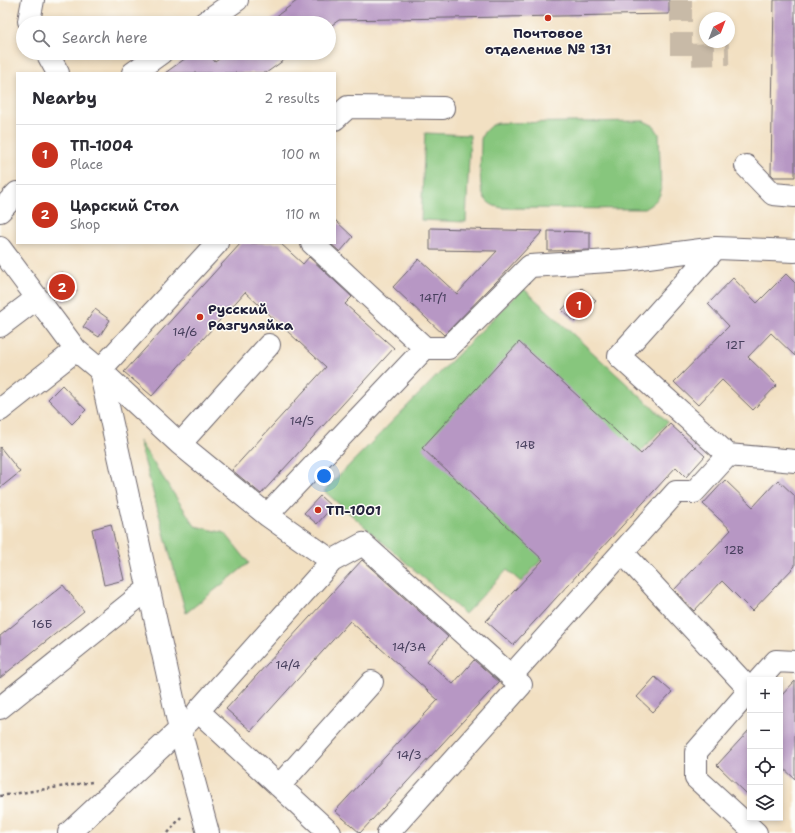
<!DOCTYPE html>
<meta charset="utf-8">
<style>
:root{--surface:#fff;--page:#f2f2f3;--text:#2b2b33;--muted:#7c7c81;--line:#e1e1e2;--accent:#c8321e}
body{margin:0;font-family:"Shantell Sans",sans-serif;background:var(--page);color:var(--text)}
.controls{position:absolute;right:12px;bottom:12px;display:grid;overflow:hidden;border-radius:0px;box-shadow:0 2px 6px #0003}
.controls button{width:36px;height:36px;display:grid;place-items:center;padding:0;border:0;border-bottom:1px solid var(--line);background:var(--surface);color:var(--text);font:20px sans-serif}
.compass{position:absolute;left:699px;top:12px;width:36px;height:36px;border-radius:50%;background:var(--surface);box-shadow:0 2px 6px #0003;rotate:42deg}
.you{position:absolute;left:324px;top:476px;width:14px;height:14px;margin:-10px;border:3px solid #fff;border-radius:50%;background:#1a73e8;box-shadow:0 0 0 6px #1a73e833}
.badge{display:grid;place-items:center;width:26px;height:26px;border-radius:50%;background:var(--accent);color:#fff;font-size:13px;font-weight:700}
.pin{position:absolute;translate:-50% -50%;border:2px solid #fff;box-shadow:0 1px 4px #0006}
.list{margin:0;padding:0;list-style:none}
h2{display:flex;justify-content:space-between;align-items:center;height:52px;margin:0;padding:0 16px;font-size:17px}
h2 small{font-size:13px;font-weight:400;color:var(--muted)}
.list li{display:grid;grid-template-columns:26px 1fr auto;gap:12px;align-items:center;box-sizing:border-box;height:60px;padding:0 16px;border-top:1px solid var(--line)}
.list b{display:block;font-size:15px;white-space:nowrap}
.list p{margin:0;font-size:13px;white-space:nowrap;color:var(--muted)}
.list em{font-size:13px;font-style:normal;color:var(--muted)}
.icon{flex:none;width:22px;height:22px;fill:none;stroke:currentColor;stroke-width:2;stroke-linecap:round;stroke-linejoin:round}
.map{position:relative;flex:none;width:795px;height:833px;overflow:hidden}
.search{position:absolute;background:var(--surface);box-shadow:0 2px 6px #0003;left:16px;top:16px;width:320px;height:44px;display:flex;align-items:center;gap:10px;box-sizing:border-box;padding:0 14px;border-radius:22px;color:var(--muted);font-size:15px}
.panel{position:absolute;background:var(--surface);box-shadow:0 2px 6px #0003;left:16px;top:72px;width:320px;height:172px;border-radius:0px}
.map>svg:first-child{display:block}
.green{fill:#87c67d;stroke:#54745c}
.building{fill:#b797c4}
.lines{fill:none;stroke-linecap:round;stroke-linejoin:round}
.minor-tunnel{stroke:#c8baa7;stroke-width:22;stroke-dasharray:22 11;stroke-linecap:butt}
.minor-casing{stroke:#6b646a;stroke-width:24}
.path{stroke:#6b646a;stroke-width:2.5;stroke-dasharray:3 3;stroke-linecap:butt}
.minor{stroke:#fff;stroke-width:22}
.poi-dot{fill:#c8321e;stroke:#fdfcf7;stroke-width:1.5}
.labels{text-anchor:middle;stroke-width:3;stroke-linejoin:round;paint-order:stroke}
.number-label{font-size:12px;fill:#473f5d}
.poi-label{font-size:14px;font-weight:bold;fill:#22223b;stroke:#fdfcf7;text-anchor:start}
</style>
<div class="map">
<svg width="795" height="833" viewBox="0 0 795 833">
<rect width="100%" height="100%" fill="#fdfcf7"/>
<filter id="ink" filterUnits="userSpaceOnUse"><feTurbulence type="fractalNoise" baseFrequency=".025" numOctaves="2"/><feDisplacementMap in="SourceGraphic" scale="8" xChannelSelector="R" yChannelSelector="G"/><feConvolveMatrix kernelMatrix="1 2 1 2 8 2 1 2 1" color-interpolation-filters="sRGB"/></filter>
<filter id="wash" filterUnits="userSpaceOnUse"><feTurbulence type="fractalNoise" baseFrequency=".012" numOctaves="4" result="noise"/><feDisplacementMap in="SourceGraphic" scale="16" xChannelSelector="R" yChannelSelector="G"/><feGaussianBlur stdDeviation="0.9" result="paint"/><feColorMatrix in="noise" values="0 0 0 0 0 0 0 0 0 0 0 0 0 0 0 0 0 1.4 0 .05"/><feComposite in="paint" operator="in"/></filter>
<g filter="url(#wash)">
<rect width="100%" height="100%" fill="#f2e0c2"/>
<path class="green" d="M644,121L654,126L659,134L661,191C659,200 651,205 644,209L503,208C495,207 488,204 484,197C478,187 481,153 481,139C483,131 490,125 498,123Z
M425,133L470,135L466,222L421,220Z
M523,288L668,422L521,582L507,570L465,614L324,491Z
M139,441L195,526L225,533L249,563L186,613Z"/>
<g id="blocks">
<path class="building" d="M298,0H669V14L339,20L329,27V23H267Z
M774,0H795V177H774L771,174Z
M193,53H209L215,62L227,53H294L266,73H165Z
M335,220L353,237L340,252L330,243H335Z
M430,228L543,231L496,282L444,335L393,287L419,259L457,294L497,251L430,250Z
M548,231L590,232V250L548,251Z
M241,243H280L303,264L309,257L352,297L345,304L394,348L261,494L232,470L326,367L245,292L152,396L124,372Z
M62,272L77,291L63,302L48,283Z
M786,274L795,283V356L771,333L748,357L777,385L753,410L722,380L698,405L674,382L729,326L708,304L733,278L757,303Z
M582,288L596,300L575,322L562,310Z
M95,309L110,320L99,337L83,327Z
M519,342L641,454L670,424L705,456L686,477L676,467L513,645L486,621L543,560L422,448Z
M62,385L86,410L72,424L48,399Z
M0,447L20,472L0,488Z
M725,480L753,507L778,480L795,496V566L752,611L722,581L694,611L674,590L731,530L703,504Z
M320,496L332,507L317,524L304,513Z
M111,524L124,580L104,585L92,529Z
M362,560L448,637L427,661L453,684L474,660L499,682L360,833L335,811L438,700L350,621L251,731L226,709Z
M63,585L84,611L0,678V636Z
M655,677L672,692L653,712L637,697Z
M795,681V779L780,765V697Z
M750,729V793L748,795L717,765Z"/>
</g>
</g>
<g filter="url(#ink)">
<use href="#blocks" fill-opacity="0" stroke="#6b646a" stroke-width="1"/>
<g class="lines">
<path class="minor-tunnel" d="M681,0V55L729,54"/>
<defs>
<path id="minor" d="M30,23L29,21L33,0
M204,23L237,0
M47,53L58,73
M133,73L161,53
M335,119L348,107L443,108
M746,166L773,194L795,196
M0,211L17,193
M217,243L100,370L180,444L267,515L332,561
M312,243L425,348
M0,248L76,350L100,370L180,730L208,833
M716,248L619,356L728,455L795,461
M0,326L37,298
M0,410L76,350
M180,444L269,345
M267,515L425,348H448L530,266L625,260L716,248L795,251
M622,552L750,690
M759,680L776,661L795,662
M521,685L511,676L676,492H694L728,455
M750,690L696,752V778L756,833
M0,708L148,589
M279,786L372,682
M69,833L189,721
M330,833L198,711L332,561L363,544L521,685L388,833"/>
</defs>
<use href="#minor" class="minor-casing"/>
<path class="path" d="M0,796L92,782
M168,833L181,817"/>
<use href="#minor" class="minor"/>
</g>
</g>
<g class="poi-dot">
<circle cx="548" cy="18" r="4"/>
<circle cx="200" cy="317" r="4"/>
<circle cx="318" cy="510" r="4"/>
</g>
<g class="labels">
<g class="number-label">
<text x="433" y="302">14Г/1</text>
<text x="185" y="336">14/6</text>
<text x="735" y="349">12Г</text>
<text x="302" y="425">14/5</text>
<text x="525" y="449">14В</text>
<text x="734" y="554">12В</text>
<text x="42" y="628">16Б</text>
<text x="409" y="651">14/3А</text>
<text x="288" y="669">14/4</text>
<text x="409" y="759">14/3</text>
</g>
<g class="poi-label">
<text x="548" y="38" text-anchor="middle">Почтовое<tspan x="548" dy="16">отделение № 131</tspan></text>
<text x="208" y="314">Русский<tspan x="208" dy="16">Разгуляйка</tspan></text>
<text x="326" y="515">ТП-1001</text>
</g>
</g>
</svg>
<div class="controls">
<button>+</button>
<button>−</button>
<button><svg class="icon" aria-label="locate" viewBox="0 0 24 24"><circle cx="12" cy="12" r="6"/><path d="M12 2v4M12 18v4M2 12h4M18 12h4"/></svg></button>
<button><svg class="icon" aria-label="layers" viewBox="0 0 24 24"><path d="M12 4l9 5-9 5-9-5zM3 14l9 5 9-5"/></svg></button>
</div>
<svg class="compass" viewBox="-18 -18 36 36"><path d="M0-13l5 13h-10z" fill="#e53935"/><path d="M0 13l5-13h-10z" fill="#7c7c81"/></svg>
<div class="you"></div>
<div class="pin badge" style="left:579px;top:305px">1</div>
<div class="pin badge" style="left:62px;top:287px">2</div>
<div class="search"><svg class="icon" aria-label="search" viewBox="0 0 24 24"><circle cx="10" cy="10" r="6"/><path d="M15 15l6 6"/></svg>Search here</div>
<section class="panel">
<h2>Nearby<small>2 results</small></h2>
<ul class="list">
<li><span class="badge">1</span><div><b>ТП-1004</b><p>Place</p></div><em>100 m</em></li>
<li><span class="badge">2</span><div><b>Царский Стол</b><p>Shop</p></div><em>110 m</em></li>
</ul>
</section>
</div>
